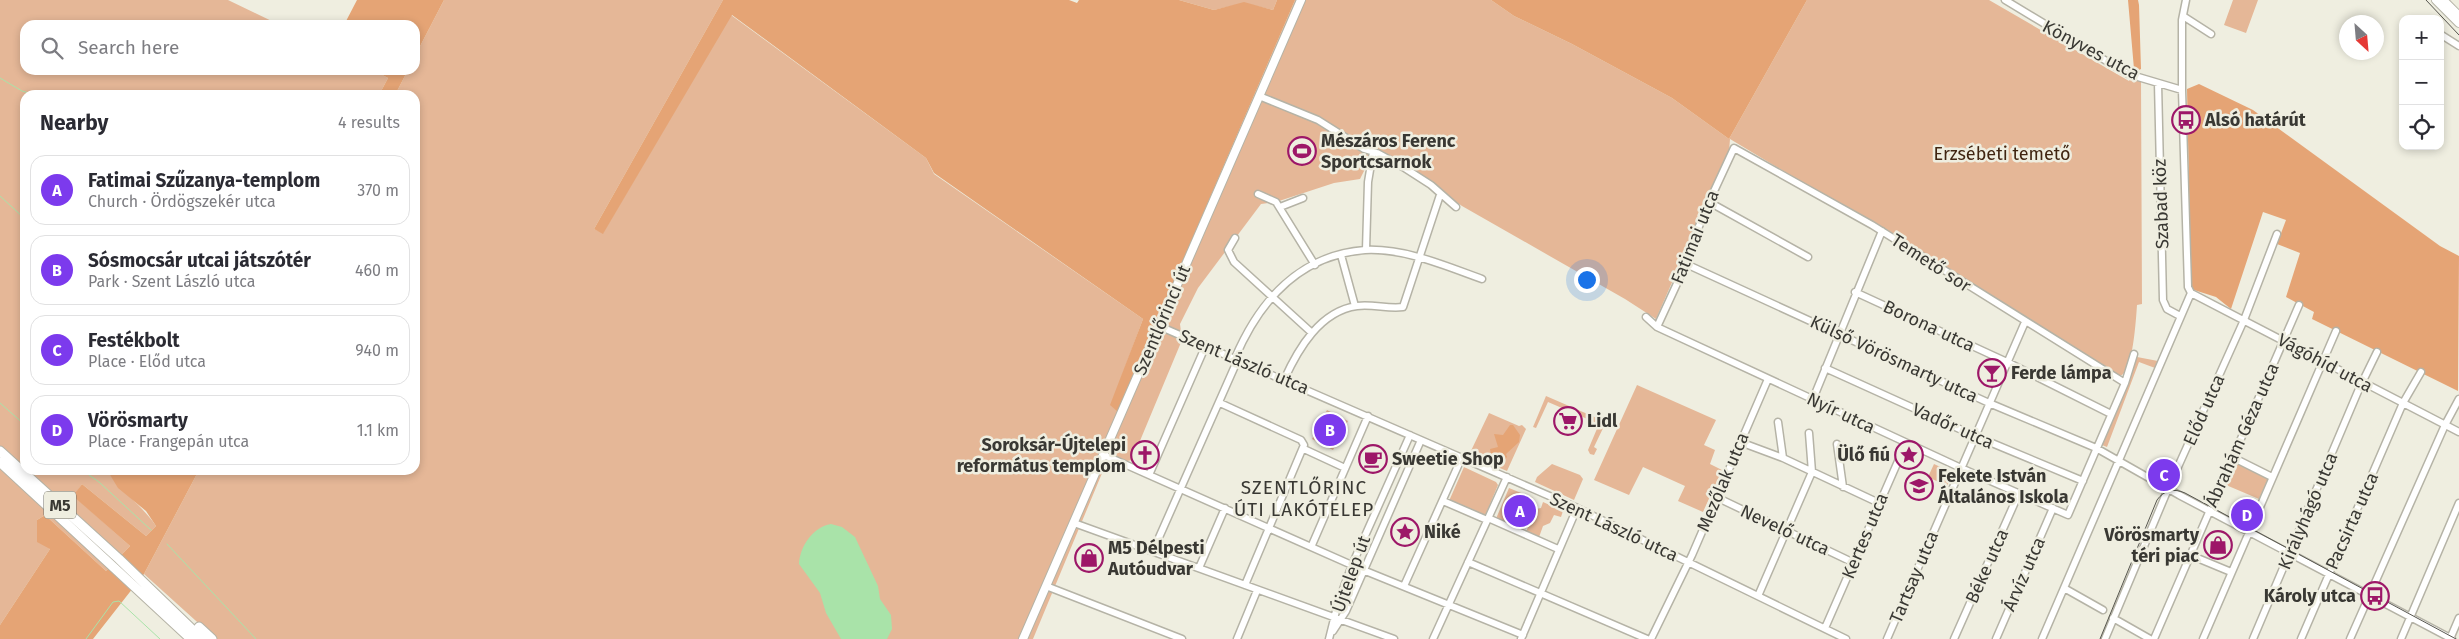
<!DOCTYPE html>
<meta charset="utf-8">
<style>
:root{--surface:#fff;--page:#f7f7f7;--text:#2b2b33;--muted:#7c7c81;--line:#e1e1e2;--accent:#7c3aed}
body{margin:0;font-family:"Fira Sans",sans-serif;background:var(--page);color:var(--text)}
.controls{position:absolute;right:15px;top:15px;display:grid;overflow:hidden;border-radius:10px;box-shadow:0 2px 8px #0003}
.controls button{width:45px;height:45px;display:grid;place-items:center;padding:0;border:0;border-bottom:1px solid var(--line);background:var(--surface);color:var(--text);font:25px sans-serif}
.compass{position:absolute;left:2339px;top:15px;width:45px;height:45px;border-radius:50%;background:var(--surface);box-shadow:0 2px 8px #0003;rotate:154deg}
.you{position:absolute;left:1586px;top:279px;width:18px;height:18px;margin:-12px;border:4px solid #fff;border-radius:50%;background:#1a73e8;box-shadow:0 0 0 8px #1a73e833}
.badge{display:grid;place-items:center;width:32px;height:32px;border-radius:50%;background:var(--accent);color:#fff;font-size:16px;font-weight:700}
.pin{position:absolute;translate:-50% -50%;border:2px solid #fff;box-shadow:0 1px 5px #0006}
.list{margin:0;padding:0;list-style:none}
h2{display:flex;justify-content:space-between;align-items:center;height:65px;margin:0;padding:0 20px;font-size:21px}
h2 small{font-size:16px;font-weight:400;color:var(--muted)}
.list li{display:grid;grid-template-columns:32px 1fr auto;gap:15px;align-items:center;box-sizing:border-box;height:70px;margin:0 10px 10px;padding:0 10px;border:1px solid var(--line);border-radius:15px}
.list b{display:block;font-size:19px;white-space:nowrap}
.list p{margin:0;font-size:16px;white-space:nowrap;color:var(--muted)}
.list em{font-size:16px;font-style:normal;color:var(--muted)}
.icon{flex:none;width:28px;height:28px;fill:none;stroke:currentColor;stroke-width:2;stroke-linecap:round;stroke-linejoin:round}
.map{position:relative;flex:none;width:2459px;height:639px;overflow:hidden}
.search{position:absolute;background:var(--surface);box-shadow:0 2px 8px #0003;left:20px;top:20px;width:400px;height:55px;display:flex;align-items:center;gap:12px;box-sizing:border-box;padding:0 18px;border-radius:15px;color:var(--muted);font-size:19px}
.panel{position:absolute;background:var(--surface);box-shadow:0 2px 8px #0003;left:20px;top:90px;width:400px;height:385px;border-radius:15px}
.map>svg:first-child{display:block}
.green{fill:#e5b797}
.forest{fill:#e5a475}
.water{fill:#a9e3a9}
.lines{fill:none;stroke-linecap:round;stroke-linejoin:round}
.stream{stroke:#a9e3a9;stroke-width:1}
.minor-casing{stroke:#b5b3a6;stroke-width:9}
.major-casing{stroke:#b5b3a6;stroke-width:10}
.highway-casing{stroke:#b5b3a6;stroke-width:11}
.minor{stroke:#fff;stroke-width:6}
.major{stroke:#fff;stroke-width:8}
.highway{stroke:#fff;stroke-width:9}
.tram{stroke:#57564f;stroke-width:1}
.labels{text-anchor:middle;stroke-width:5;stroke-linejoin:round;paint-order:stroke}
.shield{fill:#efeee0;stroke:#706f67;stroke-width:1}
.shield-label{font-size:16px;font-weight:bold;fill:#393833}
.street-label{font-size:18px;fill:#393833;stroke:#efeee0}
.poi-label{font-size:18px;font-weight:bold;fill:#393833;stroke:#efeee0;text-anchor:start}
.park-label{font-size:18px;fill:#402511;stroke:#efeee0}
.neighbourhood-label{font-size:19px;letter-spacing:1px;fill:#393833;stroke:#efeee0}
</style>
<div class="map">
<svg width="2459" height="639" viewBox="0 0 2459 639">
<rect width="100%" height="100%" fill="#efeee0"/>
<path class="green" d="M0,0H228L280,25H25V70H373L388,78L379,95H25V470H107C122,493 141,504 156,526L146,536L82,484L74,496L130,546L106,571L45,515L37,520L50,549L0,625Z
M444,0H723L594,229L603,233L731,15L926,158L934,174L1143,319L1111,405L1118,411L1295,0H1491L1514,16L1572,44L1672,98L1729,139L1807,0H1989L2129,81L2130,78L2141,81L2142,304L2137,305C2136,319 2133,373 2120,376L1886,229L1883,231L1730,139L1729,152L1656,319L1625,299L1462,206L1412,170L1371,157L1360,179L1334,183L1276,202L1261,204L1198,288L1180,324L1182,340L1132,460L1105,466L1033,639H216L144,574L199,470H415V95H395L408,70H415V56Z
M1179,0H1277L1273,10L1244,3L1214,10Z
M2233,0H2258L2246,33L2224,25Z
M2137,357L2158,361L2155,368L2139,362L2107,447L2102,445Z
M1637,385L1716,420L1704,445L1715,450L1710,464L1722,470L1703,512L1678,501L1685,486L1643,467L1629,495L1594,480Z
M1546,396L1606,422L1594,447L1597,449L1594,455L1590,454L1588,450L1599,424L1548,402L1536,428L1533,427Z
M1327,410L1348,421L1333,450L1312,439Z
M1489,413L1519,426L1522,425L1526,429L1507,471L1469,455Z
M2236,462L2269,476L2259,499L2226,485Z
M1552,464L1580,475L1583,479L1574,500L1535,482L1537,477Z
M1934,464L1953,473L1947,486L1928,477Z
M1464,467L1496,482L1498,485L1485,516L1449,501Z
M1509,488L1533,498L1531,502L1514,498L1508,503L1509,516L1519,525V531L1495,521Z
M1543,502L1563,511L1561,517L1554,515L1550,523L1543,526L1538,540L1525,534L1536,509L1541,508Z"/>
<path class="forest" d="M357,0H444L415,56V25H344Z
M723,0H1069L1077,3L1079,0H1179L1214,10L1244,2L1273,10L1277,0H1295L1118,412L1110,405L1143,319L934,173L926,158L732,15L603,234L594,229Z
M1491,0H1807L1729,139L1672,98L1572,44L1514,16Z
M2128,0H2138L2139,5L2141,69L2137,71L2134,69Z
M373,70H408L395,95H379L388,78Z
M2199,84L2253,110L2440,246L2459,256L2458,391L2312,319L2314,312L2286,297L2300,253L2277,244L2286,220L2263,212L2231,309L2216,297L2194,290L2191,287L2187,89Z
M1510,425H1513L1520,435L1519,442L1506,454L1507,457L1503,462L1492,460L1490,449L1498,447L1494,434L1503,435Z
M107,470H199L144,574L93,639H0V625L50,549L37,542V520L45,515L106,571L130,546L73,496L82,484L146,536L156,526L146,511L118,488Z"/>
<path class="water" d="M831,524L842,527L855,537L878,586L880,599L891,615L892,629L887,639H841L826,613L820,593L799,564C800,546 813,527 831,524Z"/>
<g class="lines">
<path class="stream" d="M0,78L22,91L36,95
M0,196L25,219
M0,403L25,425
M82,470L99,482L151,530
M167,544L256,639
M86,639L113,602L119,601L160,639"/>
<defs>
<path id="minor" d="M2005,0L2128,74L2182,90
M2186,0L2182,20V90L2188,287L2191,293
M2183,16L2211,34
M2440,34L2459,46
M2158,83L2163,300L2167,309L2180,316
M1259,96L1318,120L1364,149L1377,153L1403,167L1431,185L1456,207
M1258,194L1276,202L1315,265
M1709,202L1808,257
M1280,207L1303,198
M1235,238L1228,250L1234,262L1312,333
M1366,250L1368,182L1373,152
M1341,255L1355,306
M1686,264L1989,403L2096,448L2179,495L2452,639
M1855,292L2007,362L2111,414
M2191,293L2459,432
M1646,317L1657,327L1961,468L2068,515L2125,383L2134,354
M1159,326L1577,508L1846,639
M1657,327L1686,264L1695,236L1709,202L1734,148L1872,225L2125,383
M1235,358C1259,302 1299,255 1365,250C1405,248 1446,266 1482,279
M1825,368L1975,436L2083,481
M1284,380C1298,349 1320,311 1357,306C1373,304 1388,309 1403,307L1440,195
M1813,399L1882,231
M1220,403L1301,440L1304,445L1245,585
M1778,422L1783,458
M1740,442L1783,458L1879,503
M1837,444L1843,487
M1304,449L1345,468
M1104,455L1363,570L1523,635
M2232,457L2272,477
M1149,475L1206,345
M1716,497L1854,563
M1443,501L1487,520
M1488,518L1558,549
M1074,523L1394,639
M1312,545L1368,416
M1153,551L1238,359
M2190,555L2231,572
M1468,562L1647,639
M1199,568L1225,508
M1046,586L1182,639
M1404,586L1462,457
M2064,588L2103,610
M1758,596L1812,472L1809,433
M2113,618L2150,639
M1825,628L1906,443
M1333,631L1346,611L1421,440
M1237,639L1256,593
M1329,639L1338,603L1352,565L1410,435
M1433,639L1507,477
M1521,639L1577,508
M1651,639L1692,555L1768,379
M1887,639L2025,322
M1954,639L2019,493
M1996,639L2053,508
M2042,639L2191,293
M2105,639L2168,489L2244,320L2277,234
M2154,639L2299,305
M2203,639L2336,331
M2253,639L2359,389L2377,352
M2301,639L2403,403L2421,372
M2350,639L2445,425L2459,399
M2401,639L2459,503
M2450,639L2459,618"/>
<path id="major" d="M2436,0L2459,23
M2443,0L2459,16
M1023,639L1301,0"/>
<path id="highway" d="M0,451L119,559L202,639
M0,462L191,639
M199,627L212,639"/>
</defs>
<use href="#minor" class="minor-casing"/>
<use href="#major" class="major-casing"/>
<use href="#highway" class="highway-casing"/>
<use href="#minor" class="minor"/>
<use href="#major" class="major"/>
<use href="#highway" class="highway"/>
<path class="tram" d="M2426,0L2459,35
M2100,639L2157,500C2164,490 2174,488 2185,493L2456,639"/>
</g>
<defs>
<symbol id="bus-ring" viewBox="-11 -11 22 22"><circle r="9.5" fill="#efeee0" stroke="#9d1768" stroke-width="1.5"/><path d="M-5-6H5V4H4V6H2V4H-2V6H-4V4H-5ZM-3.5-4V0h7V-4ZM-3.5 1.2v1.5H-2V1.2ZM2 1.2v1.5H3.5V1.2Z" fill="#9d1768"/></symbol>
<symbol id="stadium-ring" viewBox="-11 -11 22 22"><circle r="9.5" fill="#efeee0" stroke="#9d1768" stroke-width="1.5"/><path d="M0-5a6.5 5 0 1 0 0 10a6.5 5 0 1 0 0-10ZM-3.5-1.8h7v3.6h-7Z" fill="#9d1768"/></symbol>
<symbol id="bar-ring" viewBox="-11 -11 22 22"><circle r="9.5" fill="#efeee0" stroke="#9d1768" stroke-width="1.5"/><path d="M-6-5H6L.8 .8V4.5H3.5V6h-7V4.5H-.8V.8Z" fill="#9d1768"/></symbol>
<symbol id="supermarket-ring" viewBox="-11 -11 22 22"><circle r="9.5" fill="#efeee0" stroke="#9d1768" stroke-width="1.5"/><path d="M-6-5.5h2.5l.6 2H6L4.5 2H-2.5L-4.4-4H-6ZM-1.5 3.2a1.3 1.3 0 1 0 .1 0ZM3 3.2a1.3 1.3 0 1 0 .1 0Z" fill="#9d1768"/></symbol>
<symbol id="church-ring" viewBox="-11 -11 22 22"><circle r="9.5" fill="#efeee0" stroke="#9d1768" stroke-width="1.5"/><path d="M-1.2-6h2.4v3.5h3.3v2.4h-3.3V6h-2.4V-.1h-3.3v-2.4h3.3Z" fill="#9d1768"/></symbol>
<symbol id="sight-ring" viewBox="-11 -11 22 22"><circle r="9.5" fill="#efeee0" stroke="#9d1768" stroke-width="1.5"/><path d="M0-6L1.8-2.2L6-1.7L2.9 1.2L3.7 5.4L0 3.3L-3.7 5.4L-2.9 1.2L-6-1.7L-1.8-2.2Z" fill="#9d1768"/></symbol>
<symbol id="cafe-ring" viewBox="-11 -11 22 22"><circle r="9.5" fill="#efeee0" stroke="#9d1768" stroke-width="1.5"/><path d="M-5.5-4.5H6V0H3Q3 3.5 0 3.5H-2.5Q-5.5 3.5-5.5 0ZM3-3.2v2h1.7v-2ZM-6 4.5H4V6H-6Z" fill="#9d1768"/></symbol>
<symbol id="school-ring" viewBox="-11 -11 22 22"><circle r="9.5" fill="#efeee0" stroke="#9d1768" stroke-width="1.5"/><path d="M0-5L7-2L0 1L-7-2ZM-4 1L0 2.5L4 1V4Q0 6-4 4Z" fill="#9d1768"/></symbol>
<symbol id="shop-ring" viewBox="-11 -11 22 22"><circle r="9.5" fill="#efeee0" stroke="#9d1768" stroke-width="1.5"/><path d="M-5-2.5h2.3a2.7 3.5 0 0 1 5.4 0H5L5.5 6h-11ZM-1.5-2.5h3a1.5 2.3 0 0 0-3 0Z" fill="#9d1768"/></symbol>
</defs>
<g fill-rule="evenodd">
<use href="#bus-ring" x="2170" y="104" width="32" height="32"/>
<use href="#stadium-ring" x="1286" y="135" width="32" height="32"/>
<use href="#bar-ring" x="1976" y="357" width="32" height="32"/>
<use href="#supermarket-ring" x="1552" y="405" width="32" height="32"/>
<use href="#church-ring" x="1129" y="439" width="32" height="32"/>
<use href="#sight-ring" x="1893" y="439" width="32" height="32"/>
<use href="#cafe-ring" x="1357" y="443" width="32" height="32"/>
<use href="#school-ring" x="1903" y="470" width="32" height="32"/>
<use href="#sight-ring" x="1389" y="516" width="32" height="32"/>
<use href="#shop-ring" x="2202" y="529" width="32" height="32"/>
<use href="#shop-ring" x="1073" y="542" width="32" height="32"/>
<use href="#bus-ring" x="2359" y="580" width="32" height="32"/>
</g>
<g class="labels">
<rect class="shield" x="44" y="491.5" width="32" height="27" rx="4"/>
<g class="shield-label">
<text x="60" y="511">M5</text>
</g>
<g class="street-label">
<text transform="translate(2091 50) rotate(28)" y="6">Könyves utca</text>
<text transform="translate(2161 204) rotate(-92)" y="6">Szabad köz</text>
<text transform="translate(1695 237) rotate(-68)" y="6">Fatimai utca</text>
<text transform="translate(1931 263) rotate(33)" y="6">Temető sor</text>
<text transform="translate(1162 320) rotate(-67)" y="6">Szentlőrinci út</text>
<text transform="translate(1929 326) rotate(25)" y="6">Borona utca</text>
<text transform="translate(1894 359) rotate(25)" y="6">Külső Vörösmarty utca</text>
<text transform="translate(1244 362) rotate(23)" y="6">Szent László utca</text>
<text transform="translate(2325 363) rotate(28)" y="6">Vágóhíd utca</text>
<text transform="translate(2204 410) rotate(-66)" y="6">Előd utca</text>
<text transform="translate(1841 413) rotate(25)" y="6">Nyír utca</text>
<text transform="translate(1953 426) rotate(24)" y="6">Vadőr utca</text>
<text transform="translate(2242 435) rotate(-66)" y="6">Ábrahám Géza utca</text>
<text transform="translate(1723 482) rotate(-67)" y="6">Mezőlak utca</text>
<text transform="translate(2308 511) rotate(-67)" y="6">Királyhágó utca</text>
<text transform="translate(2352 521) rotate(-66)" y="6">Pacsirta utca</text>
<text transform="translate(1614 527) rotate(25)" y="6">Szent László utca</text>
<text transform="translate(1785 530) rotate(25)" y="6">Nevelő utca</text>
<text transform="translate(1865 536) rotate(-67)" y="6">Kertes utca</text>
<text transform="translate(1987 566) rotate(-66)" y="6">Béke utca</text>
<text transform="translate(1351 574) rotate(-70)" y="6">Újtelep út</text>
<text transform="translate(2024 574) rotate(-66)" y="6">Árvíz utca</text>
<text transform="translate(1914 577) rotate(-67)" y="6">Tartsay utca</text>
</g>
<g class="poi-label">
<text x="2205" y="126">Alsó határút</text>
<text x="1321" y="147">Mészáros Ferenc<tspan x="1321" dy="21">Sportcsarnok</tspan></text>
<text x="2011" y="379">Ferde lámpa</text>
<text x="1587" y="427">Lidl</text>
<text x="1126" y="451" text-anchor="end">Soroksár-Újtelepi<tspan x="1126" dy="21">református templom</tspan></text>
<text x="1890" y="461" text-anchor="end">Ülő fiú</text>
<text x="1392" y="465">Sweetie Shop</text>
<text x="1938" y="482">Fekete István<tspan x="1938" dy="21">Általános Iskola</tspan></text>
<text x="1424" y="538">Niké</text>
<text x="2199" y="541" text-anchor="end">Vörösmarty<tspan x="2199" dy="21">téri piac</tspan></text>
<text x="1108" y="554">M5 Délpesti<tspan x="1108" dy="21">Autóudvar</tspan></text>
<text x="2356" y="602" text-anchor="end">Károly utca</text>
</g>
<g class="park-label">
<text x="2002" y="160">Erzsébeti temető</text>
</g>
<g class="neighbourhood-label">
<text x="1304" y="494">SZENTLŐRINC<tspan x="1304" dy="22">ÚTI LAKÓTELEP</tspan></text>
</g>
</g>
</svg>
<div class="controls">
<button>+</button>
<button>−</button>
<button><svg class="icon" aria-label="locate" viewBox="0 0 24 24"><circle cx="12" cy="12" r="6"/><path d="M12 2v4M12 18v4M2 12h4M18 12h4"/></svg></button>
</div>
<svg class="compass" viewBox="-18 -18 36 36"><path d="M0-13l5 13h-10z" fill="#e53935"/><path d="M0 13l5-13h-10z" fill="#7c7c81"/></svg>
<div class="you"></div>
<div class="pin badge" style="left:1520px;top:511px">A</div>
<div class="pin badge" style="left:1330px;top:430px">B</div>
<div class="pin badge" style="left:2164px;top:475px">C</div>
<div class="pin badge" style="left:2247px;top:515px">D</div>
<div class="search"><svg class="icon" aria-label="search" viewBox="0 0 24 24"><circle cx="10" cy="10" r="6"/><path d="M15 15l6 6"/></svg>Search here</div>
<section class="panel">
<h2>Nearby<small>4 results</small></h2>
<ul class="list">
<li><span class="badge">A</span><div><b>Fatimai Szűzanya-templom</b><p>Church · Ördögszekér utca</p></div><em>370 m</em></li>
<li><span class="badge">B</span><div><b>Sósmocsár utcai játszótér</b><p>Park · Szent László utca</p></div><em>460 m</em></li>
<li><span class="badge">C</span><div><b>Festékbolt</b><p>Place · Előd utca</p></div><em>940 m</em></li>
<li><span class="badge">D</span><div><b>Vörösmarty</b><p>Place · Frangepán utca</p></div><em>1.1 km</em></li>
</ul>
</section>
</div>
